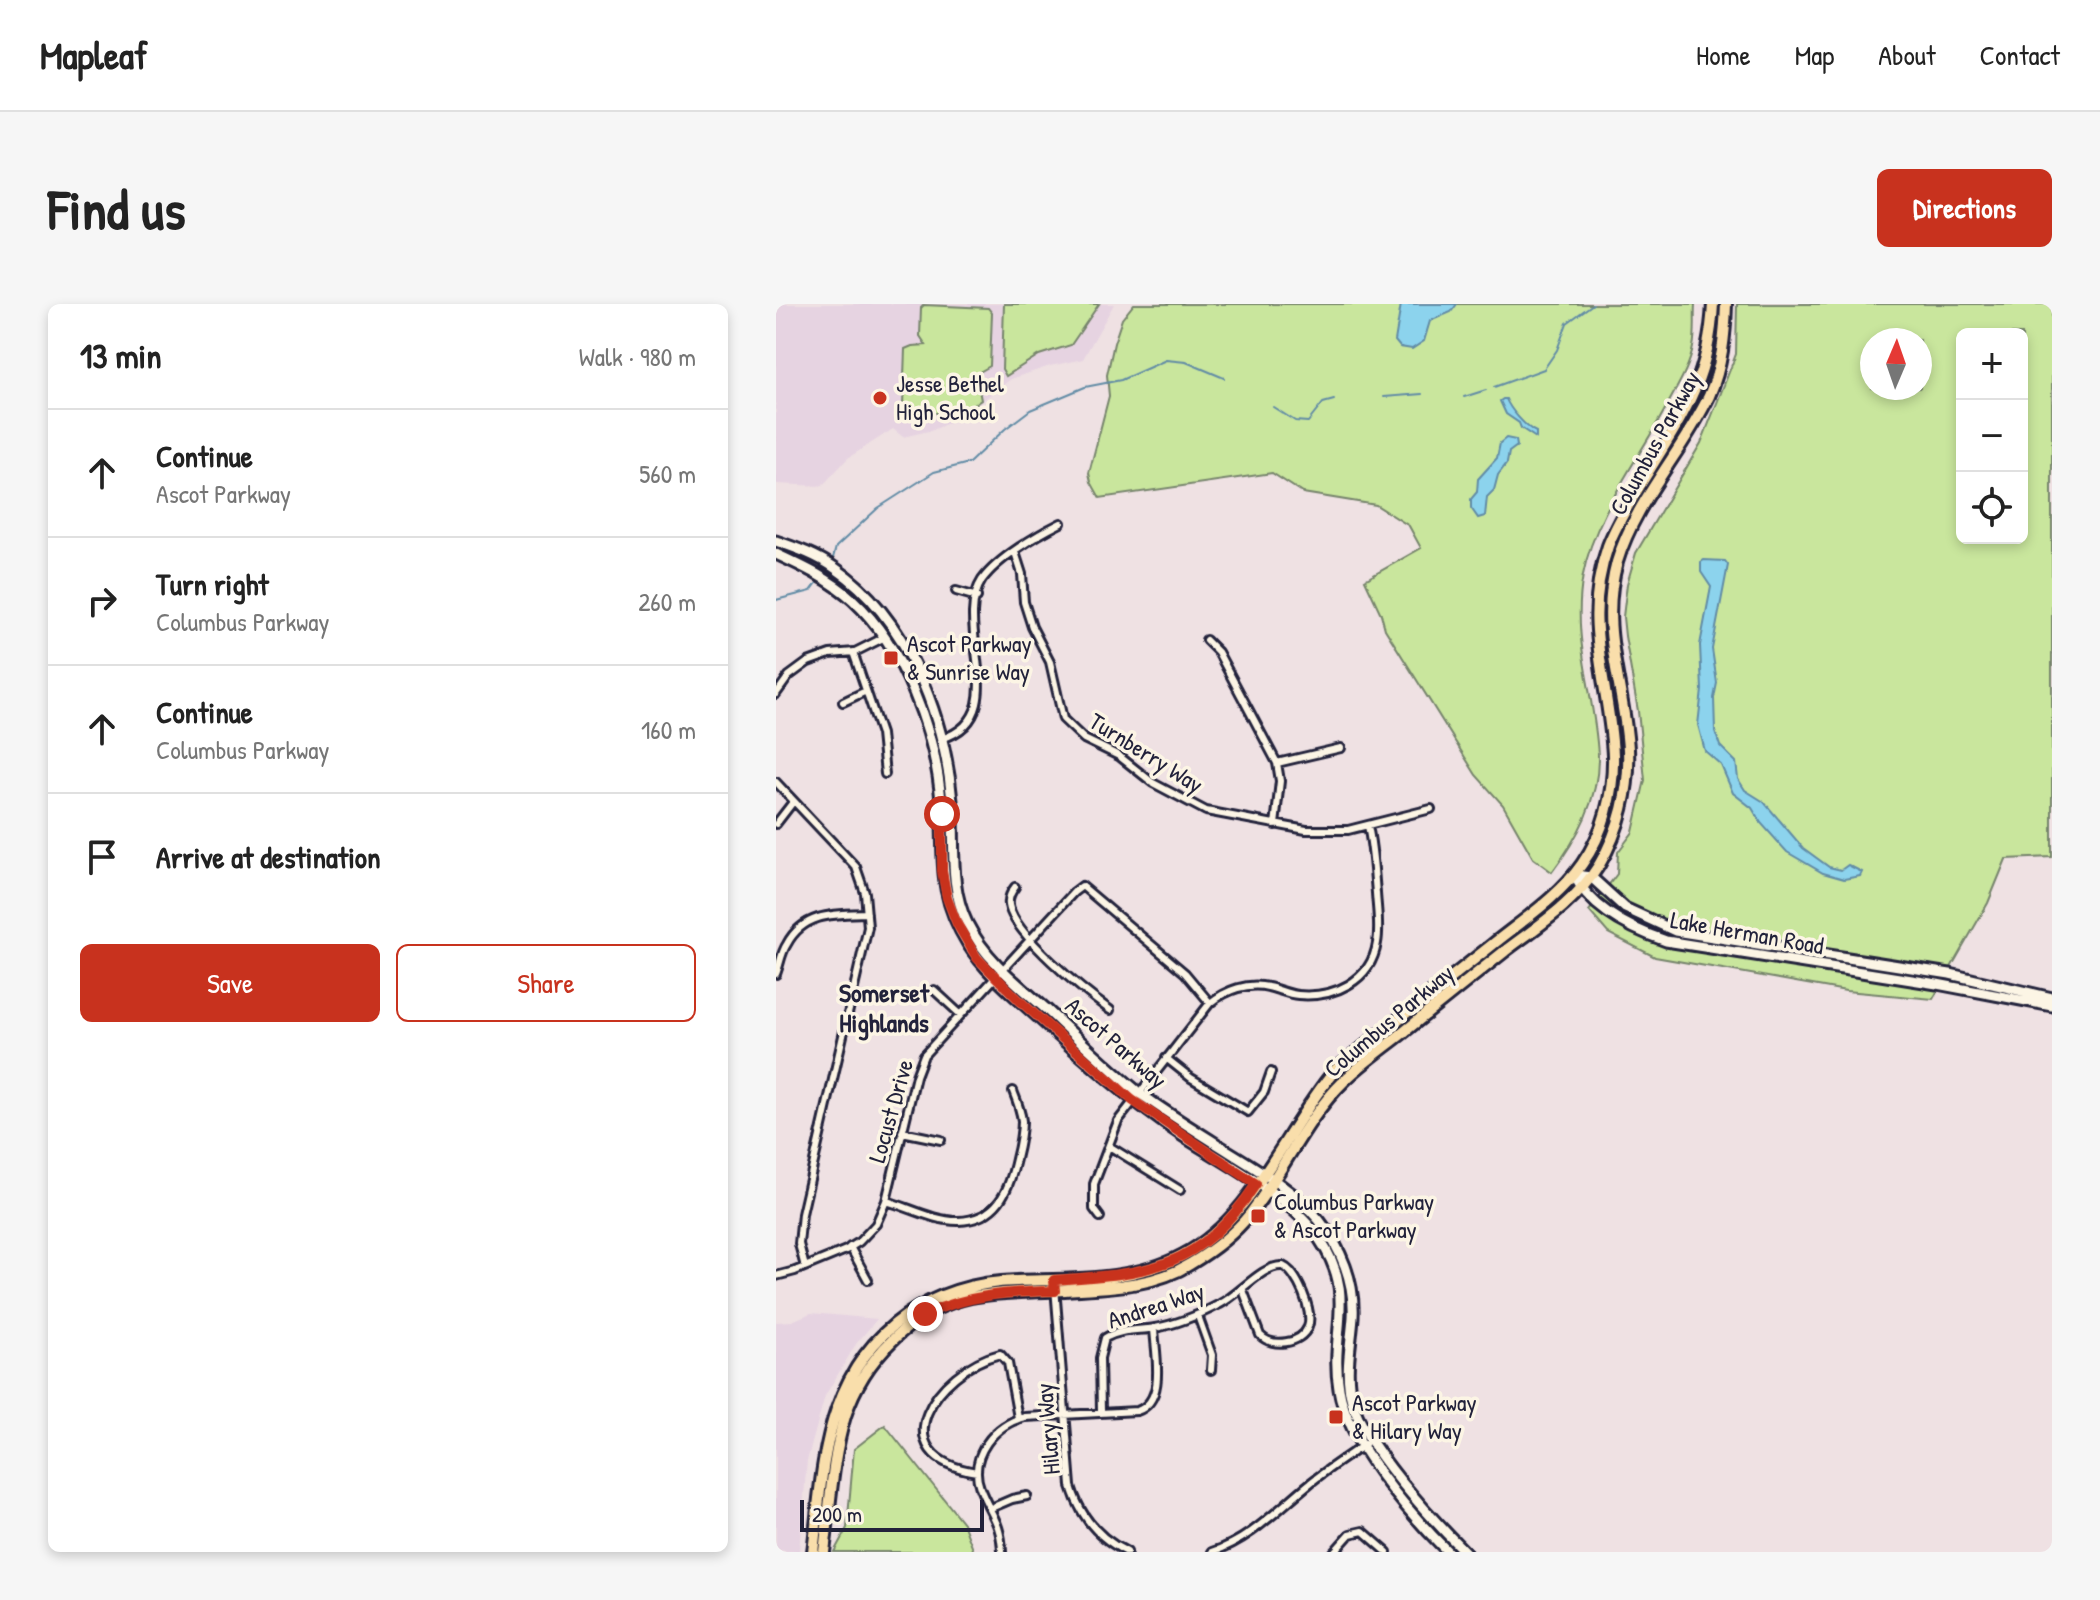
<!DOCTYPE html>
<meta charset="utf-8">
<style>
:root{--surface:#fff;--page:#f6f6f6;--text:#222;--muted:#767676;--line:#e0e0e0;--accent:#c8321e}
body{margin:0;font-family:"Patrick Hand",sans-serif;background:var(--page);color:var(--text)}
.controls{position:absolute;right:24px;top:24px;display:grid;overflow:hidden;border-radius:12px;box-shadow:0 4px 12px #0003}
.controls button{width:72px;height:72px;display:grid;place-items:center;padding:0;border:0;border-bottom:2px solid var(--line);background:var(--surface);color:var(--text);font:40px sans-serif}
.compass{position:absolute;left:1084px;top:24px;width:72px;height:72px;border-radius:50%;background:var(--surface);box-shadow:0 4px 12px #0003;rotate:2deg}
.scale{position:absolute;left:24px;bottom:20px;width:184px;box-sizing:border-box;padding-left:8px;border:4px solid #22223b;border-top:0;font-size:22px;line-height:28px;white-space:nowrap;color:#22223b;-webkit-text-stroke:6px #fcf5e5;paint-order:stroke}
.stop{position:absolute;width:24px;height:24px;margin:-18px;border:6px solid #c8321e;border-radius:50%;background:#fff}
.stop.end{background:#c8321e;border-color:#fff;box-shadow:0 2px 8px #0008}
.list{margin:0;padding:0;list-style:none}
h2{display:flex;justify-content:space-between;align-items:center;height:104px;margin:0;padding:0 32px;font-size:34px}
h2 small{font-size:26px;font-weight:400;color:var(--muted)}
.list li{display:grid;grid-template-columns:52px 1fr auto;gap:24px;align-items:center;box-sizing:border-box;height:128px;padding:0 32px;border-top:2px solid var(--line)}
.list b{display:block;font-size:30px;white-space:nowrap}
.list p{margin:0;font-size:26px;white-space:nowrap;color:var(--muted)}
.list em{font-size:26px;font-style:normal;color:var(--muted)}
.actions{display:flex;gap:16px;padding:24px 32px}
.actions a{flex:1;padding:18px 0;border:2px solid var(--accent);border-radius:12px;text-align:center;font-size:28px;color:var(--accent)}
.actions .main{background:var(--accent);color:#fff}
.icon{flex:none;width:44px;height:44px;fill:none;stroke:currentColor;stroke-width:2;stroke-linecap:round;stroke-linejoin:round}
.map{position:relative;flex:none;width:1276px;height:1248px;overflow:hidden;border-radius:12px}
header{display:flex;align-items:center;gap:48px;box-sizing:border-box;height:112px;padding:0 40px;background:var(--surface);border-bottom:2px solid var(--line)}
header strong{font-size:38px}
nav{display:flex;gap:44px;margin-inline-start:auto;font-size:28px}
.intro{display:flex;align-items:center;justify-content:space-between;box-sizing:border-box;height:192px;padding:0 48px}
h1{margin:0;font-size:56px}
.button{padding:20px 36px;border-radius:12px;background:var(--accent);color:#fff;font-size:28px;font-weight:700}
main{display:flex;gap:48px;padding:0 48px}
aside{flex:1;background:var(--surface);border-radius:12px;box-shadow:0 4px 12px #0003}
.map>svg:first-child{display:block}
.built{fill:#e6d3e1}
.green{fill:#c9e69d;stroke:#76846c;stroke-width:2;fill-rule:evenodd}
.water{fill:#8cd3ed;stroke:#628ca6;stroke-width:2}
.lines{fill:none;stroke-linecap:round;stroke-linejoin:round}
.stream{stroke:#628ca6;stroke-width:2}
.street-casing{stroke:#22223b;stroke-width:12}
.secondary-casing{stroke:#22223b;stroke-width:15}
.primary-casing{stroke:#22223b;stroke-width:16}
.street{stroke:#fcf5e5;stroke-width:6}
.secondary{stroke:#fcf5e5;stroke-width:9}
.primary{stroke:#f9deab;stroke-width:10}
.route{stroke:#c8321e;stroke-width:10}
.poi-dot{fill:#c8321e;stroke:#fcf5e5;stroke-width:3}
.labels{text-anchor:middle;stroke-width:7;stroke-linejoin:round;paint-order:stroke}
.poi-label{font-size:24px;fill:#22223b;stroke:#fcf5e5;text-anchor:start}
.street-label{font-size:24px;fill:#22223b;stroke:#fcf5e5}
.neighbourhood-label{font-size:26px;font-weight:bold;fill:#22223b;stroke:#fcf5e5}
</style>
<header>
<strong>Mapleaf</strong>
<nav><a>Home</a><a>Map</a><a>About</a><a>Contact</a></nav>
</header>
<div class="intro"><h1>Find us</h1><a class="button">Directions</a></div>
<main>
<aside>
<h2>13 min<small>Walk · 980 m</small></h2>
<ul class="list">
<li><svg class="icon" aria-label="ahead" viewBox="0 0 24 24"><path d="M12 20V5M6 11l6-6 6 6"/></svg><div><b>Continue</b><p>Ascot Parkway</p></div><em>560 m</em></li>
<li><svg class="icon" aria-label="right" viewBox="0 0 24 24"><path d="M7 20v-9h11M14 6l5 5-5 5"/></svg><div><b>Turn right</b><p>Columbus Parkway</p></div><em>260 m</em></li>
<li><svg class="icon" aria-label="ahead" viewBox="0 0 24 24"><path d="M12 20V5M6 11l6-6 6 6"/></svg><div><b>Continue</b><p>Columbus Parkway</p></div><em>160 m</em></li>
<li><svg class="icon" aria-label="arrive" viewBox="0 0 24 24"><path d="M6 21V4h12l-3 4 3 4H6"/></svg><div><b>Arrive at destination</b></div></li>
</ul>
<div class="actions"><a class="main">Save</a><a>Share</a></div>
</aside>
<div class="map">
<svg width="1276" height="1248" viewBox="0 0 1276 1248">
<rect width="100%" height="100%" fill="#efe1e3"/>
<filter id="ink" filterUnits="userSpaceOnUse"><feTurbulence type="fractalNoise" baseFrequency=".0125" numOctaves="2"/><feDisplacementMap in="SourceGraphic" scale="16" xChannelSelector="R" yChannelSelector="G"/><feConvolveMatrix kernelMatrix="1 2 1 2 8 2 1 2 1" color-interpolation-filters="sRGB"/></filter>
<g filter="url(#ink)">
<path class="built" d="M0,0H338L307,55L274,62L235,75L183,114L157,126L127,133L117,125L72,154L46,182L0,180Z
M35,1009L101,1015L80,1040L49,1092L31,1157L23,1248L0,1246V1018L16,1017Z"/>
<path class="green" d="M228,0H323L295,41L263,51L230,72L226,65Z
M358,0H919C918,14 920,29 917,43C914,62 902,81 893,98C865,152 818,211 807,271C795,338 819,388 822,452C823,496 801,535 776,568L757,554L727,501L700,471L609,325L605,310L589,276L645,244L633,222L600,201L527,189L496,169L324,194L315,178L313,169L333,92L331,71L338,39L346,15Z
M961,0H1276V553L1230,555L1212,599L1157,695L1070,687L879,653L832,629L813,607L841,570L842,548L857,528L869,476L862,407L849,332L847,313L851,280L860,249L925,139L941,99L960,50ZM1186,30H1246V234H1186ZM1096,36H1144V84H1096Z
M148,1L212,4L216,9L214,62L200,70L205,96L185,110L135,108L127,102L129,45L136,42L150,41L144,32L145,4Z
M109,1121L187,1219L198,1248H58L71,1224L78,1145Z"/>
<path class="water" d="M625,0H681L675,8L654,17L648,37L636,45L624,43L619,37Z
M727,95H730C734,105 749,123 760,128V134L745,124L743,119L730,110L724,97Z
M730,134L740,136L741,142L733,148L731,159L722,171L718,186L711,193L709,212L702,214L695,204V195L701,188L702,175L721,154L724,139Z
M928,256L949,257L952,261L936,345L941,379L938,394L939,427L944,442L960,458L962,475L969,486L988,498L1027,544L1053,563L1065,566L1072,561L1086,568L1084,572L1068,575L1047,569L1011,548L985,519L976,504L957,489L945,461L929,447L922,421L926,386L924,341L935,283L925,268V258Z"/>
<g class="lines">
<path class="stream" d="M718,83L768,65L781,46L791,19L817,0
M608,93L646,90
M688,93L710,86
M497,103L519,117L532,118L547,99L558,96
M56,258L60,243L102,204L158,168L193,159L229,125L254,106L309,83L345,76L390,56L410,58L448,74
M0,296L35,287L43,276"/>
<defs>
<path id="street" d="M239,248L246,270L248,298L256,323L274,358L287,415L308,435L343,452L377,479L430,507L530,526H572L655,505
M180,287L201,293
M430,336L442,348L501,459L504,477L499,521
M77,348L105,430L109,470
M0,390L13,372L32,358L54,350L79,348L109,333
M67,398L90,387
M165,435C240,412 175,323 206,276C222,254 261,231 285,219
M501,459L565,444
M0,478L80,563L89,589L92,623L26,910L23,940L29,963
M0,520L17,498
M239,583C235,588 232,594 233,601C237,630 310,689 334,706
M0,670C4,660 5,649 11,640C28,608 60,610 91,609
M158,686L184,710
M390,754L415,774L472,808L488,788L495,768
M126,828L165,836
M333,842L404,886
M110,897C133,903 157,917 182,917C221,916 233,887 240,855C243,843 246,830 246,817C245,807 241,797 237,787
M324,913L318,905V880L342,817L434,699C450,686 472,678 492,683C502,685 511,690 522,691C557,694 595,678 601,639C604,623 601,606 600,589C598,567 597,544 592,522
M74,943L92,976
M0,972L19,967L70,946L83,938L100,920L110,897L140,772L148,751L298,588L306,582L409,669L434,699
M279,983L295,1182C304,1212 322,1234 351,1248
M422,1012L436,1051L435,1066
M325,1108L324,1054L329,1034C344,1025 362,1027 379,1024C402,1020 423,1011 444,1000C463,991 487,960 507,962C521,968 538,1008 532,1023C525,1040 496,1044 484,1031L467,986
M201,1168C102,1153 160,1066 224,1050L232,1059L242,1114
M215,1204L236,1195L251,1192
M226,1248C225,1217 214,1210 204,1184C192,1152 219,1120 249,1113L361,1107C391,1097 379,1049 378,1024
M436,1248C474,1236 502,1205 533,1180C550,1166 570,1153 589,1140
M558,1248L574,1230L587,1227L611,1248"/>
<path id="secondary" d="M0,237C20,244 41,251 59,264C131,313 169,413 176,497C180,538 172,580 191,619C209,655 240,679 270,705C300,733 330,762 362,788C385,805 409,820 433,835C470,859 515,882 543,916C565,944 579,978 577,1013C575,1042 568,1069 576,1097C589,1143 654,1213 689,1248
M0,250C28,263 54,275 77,296C128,343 160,430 165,498C169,555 160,588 192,640C210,669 238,691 263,714C309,756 355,797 407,832C450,860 516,893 544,936C582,992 553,1028 563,1085C571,1138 634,1210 672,1248
M798,571C815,605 855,625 890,637L1161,680L1276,702
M798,571L815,573L849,604L899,627L1174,670L1276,694"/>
<path id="primary" d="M37,1248C43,1201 45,1150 61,1105C89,1024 158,979 241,977C297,975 357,978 407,951C477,915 510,824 559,766C611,724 664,682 716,641C747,616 783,593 806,560C828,529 838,489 837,451C833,375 805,319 832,242C839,223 850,205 860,188C900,121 933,82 937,0
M48,1248C54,1203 56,1155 69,1112C87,1055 137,1005 195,993C226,987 258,988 289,986C332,983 377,983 414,960C436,947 458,930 474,910C507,868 529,815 568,777C586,759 608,744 628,728C661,701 695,674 729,647C762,622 801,597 823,561C844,526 854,485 852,445C848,379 822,326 841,258C859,197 906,149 933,92C946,63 949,31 950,0"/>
</defs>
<use href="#street" class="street-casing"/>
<use href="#secondary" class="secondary-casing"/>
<use href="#primary" class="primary-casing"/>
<use href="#street" class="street"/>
<use href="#secondary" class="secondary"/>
<use href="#primary" class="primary"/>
</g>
</g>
<g class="lines" filter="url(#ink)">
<path class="route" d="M149,1010C194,991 230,988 279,987L278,976C373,969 423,966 480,880L356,796L244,697L201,654L181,620L171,594L166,567V510"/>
</g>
<g class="poi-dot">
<circle cx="104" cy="94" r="8"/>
<rect x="107" y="346" width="16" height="16" rx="4"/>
<rect x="474" y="904" width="16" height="16" rx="4"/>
<rect x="552" y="1105" width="16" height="16" rx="4"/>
</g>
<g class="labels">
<g class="poi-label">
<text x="120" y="88">Jesse Bethel<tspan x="120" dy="28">High School</tspan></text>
<text x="131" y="348">Ascot Parkway<tspan x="131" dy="28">&amp; Sunrise Way</tspan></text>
<text x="498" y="906">Columbus Parkway<tspan x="498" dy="28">&amp; Ascot Parkway</tspan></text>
<text x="576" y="1107">Ascot Parkway<tspan x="576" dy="28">&amp; Hilary Way</tspan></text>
</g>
<g class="street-label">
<text transform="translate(879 139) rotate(-61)" y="8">Columbus Parkway</text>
<text transform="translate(370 449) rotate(32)" y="8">Turnberry Way</text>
<text transform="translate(971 629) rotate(10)" y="8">Lake Herman Road</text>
<text transform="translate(613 717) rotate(-40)" y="8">Columbus Parkway</text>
<text transform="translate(340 739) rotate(41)" y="8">Ascot Parkway</text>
<text transform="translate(115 807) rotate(-74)" y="8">Locust Drive</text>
<text transform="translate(380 1002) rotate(-18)" y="8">Andrea Way</text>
<text transform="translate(272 1125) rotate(-95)" y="8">Hilary Way</text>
</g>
<g class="neighbourhood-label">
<text x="108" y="698">Somerset<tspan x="108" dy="30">Highlands</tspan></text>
</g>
</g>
</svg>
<div class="controls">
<button>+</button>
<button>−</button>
<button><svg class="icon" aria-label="locate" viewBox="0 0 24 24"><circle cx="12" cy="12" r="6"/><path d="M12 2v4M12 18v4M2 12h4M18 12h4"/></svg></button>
</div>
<svg class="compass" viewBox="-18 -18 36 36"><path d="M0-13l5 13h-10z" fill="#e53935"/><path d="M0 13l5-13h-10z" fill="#767676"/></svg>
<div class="scale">200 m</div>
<div class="stop" style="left:166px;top:510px"></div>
<div class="stop end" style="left:149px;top:1010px"></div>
</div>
</main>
